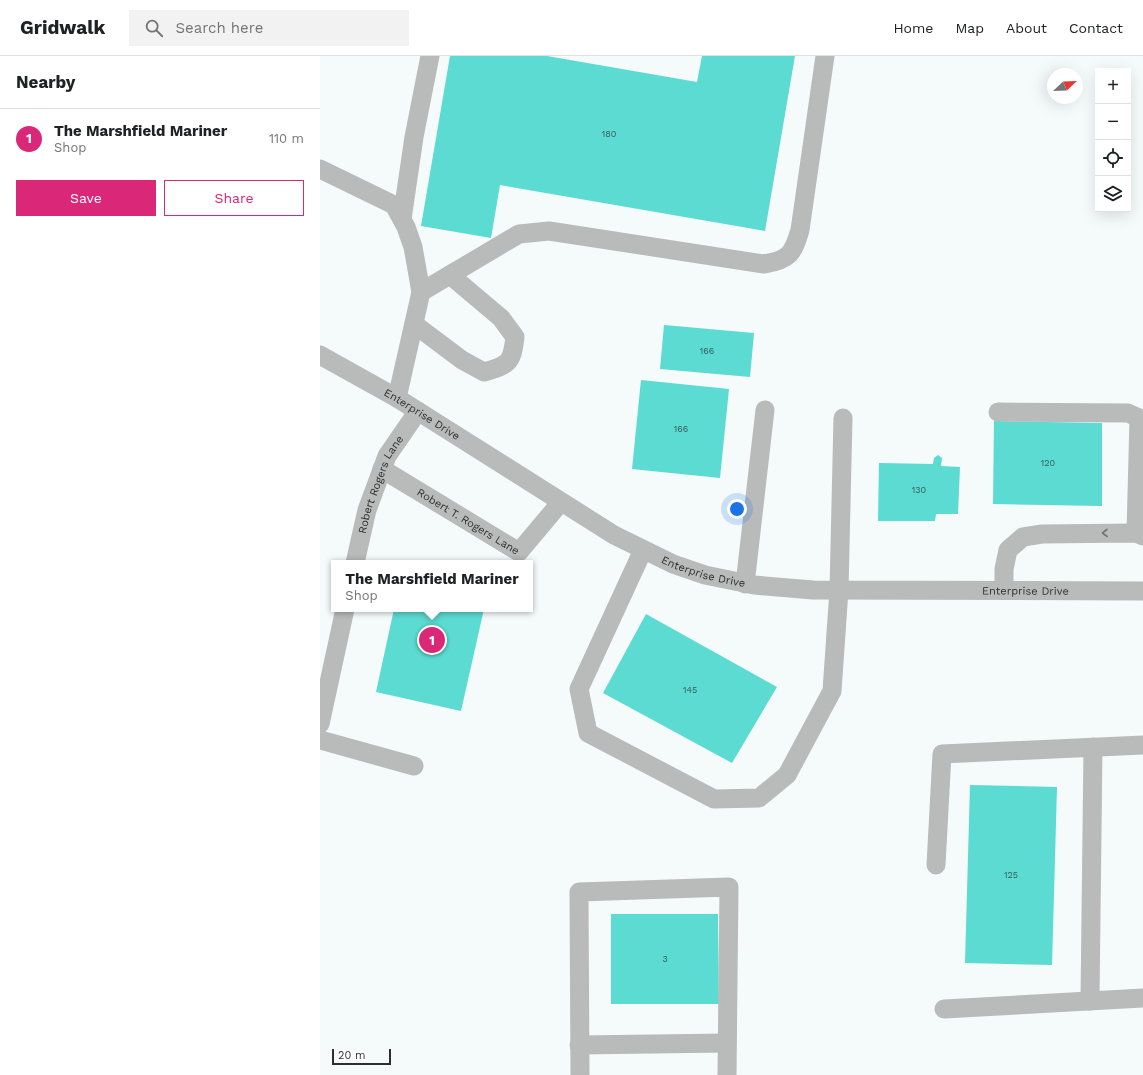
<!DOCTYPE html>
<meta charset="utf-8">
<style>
:root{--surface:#fff;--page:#f2f2f2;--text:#202124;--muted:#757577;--line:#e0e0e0;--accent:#db2777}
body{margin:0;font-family:"Work Sans",sans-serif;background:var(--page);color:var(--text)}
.controls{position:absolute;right:12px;top:12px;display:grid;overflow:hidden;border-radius:0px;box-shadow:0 4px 16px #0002}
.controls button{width:36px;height:36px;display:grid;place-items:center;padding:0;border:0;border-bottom:1px solid var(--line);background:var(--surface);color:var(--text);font:20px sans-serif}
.compass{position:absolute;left:727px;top:12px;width:36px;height:36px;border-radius:50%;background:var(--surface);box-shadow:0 4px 16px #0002;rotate:67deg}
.scale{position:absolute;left:12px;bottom:10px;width:59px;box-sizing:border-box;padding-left:4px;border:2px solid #2d2f2f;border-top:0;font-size:11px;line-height:14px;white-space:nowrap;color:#2d2f2f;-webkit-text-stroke:3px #fff;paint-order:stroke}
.you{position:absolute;left:417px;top:453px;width:14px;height:14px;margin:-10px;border:3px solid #fff;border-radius:50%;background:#1a73e8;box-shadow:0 0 0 6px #1a73e833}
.badge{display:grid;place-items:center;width:26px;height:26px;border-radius:50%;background:var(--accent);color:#fff;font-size:13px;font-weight:700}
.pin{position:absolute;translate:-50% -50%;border:2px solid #fff;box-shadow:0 1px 4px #0006}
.popup{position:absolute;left:11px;top:504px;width:202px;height:52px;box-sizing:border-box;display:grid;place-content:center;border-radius:0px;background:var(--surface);filter:drop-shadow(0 1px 3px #0005);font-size:13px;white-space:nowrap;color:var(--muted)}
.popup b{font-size:15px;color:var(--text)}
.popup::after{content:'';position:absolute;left:50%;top:100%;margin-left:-8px;border:8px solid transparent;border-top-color:var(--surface)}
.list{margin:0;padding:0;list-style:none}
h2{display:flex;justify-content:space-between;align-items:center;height:52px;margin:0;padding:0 16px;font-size:17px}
h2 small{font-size:13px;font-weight:400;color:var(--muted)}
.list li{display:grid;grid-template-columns:26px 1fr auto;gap:12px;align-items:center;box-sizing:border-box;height:60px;padding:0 16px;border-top:1px solid var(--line)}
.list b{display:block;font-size:15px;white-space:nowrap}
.list p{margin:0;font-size:13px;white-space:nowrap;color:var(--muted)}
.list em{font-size:13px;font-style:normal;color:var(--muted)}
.actions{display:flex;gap:8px;padding:12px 16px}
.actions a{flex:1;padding:9px 0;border:1px solid var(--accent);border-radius:0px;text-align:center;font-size:14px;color:var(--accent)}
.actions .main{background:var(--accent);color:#fff}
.icon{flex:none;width:22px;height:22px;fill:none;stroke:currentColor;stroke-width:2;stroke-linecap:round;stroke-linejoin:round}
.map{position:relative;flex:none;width:823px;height:1019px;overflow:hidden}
header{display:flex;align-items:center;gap:24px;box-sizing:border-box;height:56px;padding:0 20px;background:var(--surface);border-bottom:1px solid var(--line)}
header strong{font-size:19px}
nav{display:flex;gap:22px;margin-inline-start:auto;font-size:14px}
.search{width:280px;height:36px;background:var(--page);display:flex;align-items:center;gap:10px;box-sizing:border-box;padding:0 14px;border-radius:0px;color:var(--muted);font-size:15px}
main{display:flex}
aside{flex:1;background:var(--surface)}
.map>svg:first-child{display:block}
.building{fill:#5bdbd2}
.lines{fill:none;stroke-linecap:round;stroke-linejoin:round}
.minor{stroke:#b9bbbb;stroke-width:19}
.oneway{stroke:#6c6e6e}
.labels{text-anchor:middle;stroke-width:3.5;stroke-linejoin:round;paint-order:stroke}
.number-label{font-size:9px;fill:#385a58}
.street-label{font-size:11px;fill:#2d2f2f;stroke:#fff}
</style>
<header>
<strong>Gridwalk</strong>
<div class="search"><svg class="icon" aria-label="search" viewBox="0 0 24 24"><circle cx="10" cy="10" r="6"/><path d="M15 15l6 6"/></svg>Search here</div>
<nav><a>Home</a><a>Map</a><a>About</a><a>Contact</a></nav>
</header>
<main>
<aside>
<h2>Nearby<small></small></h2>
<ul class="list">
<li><span class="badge">1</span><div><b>The Marshfield Mariner</b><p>Shop</p></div><em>110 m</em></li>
</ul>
<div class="actions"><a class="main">Save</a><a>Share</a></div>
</aside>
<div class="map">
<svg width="823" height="1019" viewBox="0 0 823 1019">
<rect width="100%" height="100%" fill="#f5fafa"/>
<path class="building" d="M130,0H227L377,26L382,0H475L445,175L180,129L171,182L101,170Z
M344,269L434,277L430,321L340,313Z
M321,324L409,333L400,422L312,413Z
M674,365L782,367V450L673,448Z
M618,399L622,402L621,410L640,411L638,458H616L615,465H558L559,407L613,408L614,402Z
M74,553H164L141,655L56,636Z
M326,558L457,631L412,707L283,637Z
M650,729L737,731L732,909L645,907Z
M291,858H398L399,948H291Z"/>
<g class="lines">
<g class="minor">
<path d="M0,113L74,149L86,171L93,191L101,236"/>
<path d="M82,163L94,81L110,0"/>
<path d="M94,268L142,304L164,316C189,309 192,307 195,281L181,262L130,219"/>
<path id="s1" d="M0,299L77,342L294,479L353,508L385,519L434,529L493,534L823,535"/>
<path d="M77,342L101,236L199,178L229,175L444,208C469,204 473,198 480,174L505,0"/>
<path d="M678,356L808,357L823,364"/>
<path id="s2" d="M62,413L199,496L241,446"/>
<path d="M816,477L819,362"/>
<path d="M323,494L259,633L268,677L394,743L439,742L467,719L512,635L519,534L523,362"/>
<path id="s3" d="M35,507L47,454L67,400L98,355"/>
<path d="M425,528L445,354"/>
<path d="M684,534V513L688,494L703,481L722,478L816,477L823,480"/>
<path d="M0,668L25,553"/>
<path d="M0,684L94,710"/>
<path d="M616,809L622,698L823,689"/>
<path d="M770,945L773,691"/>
<path d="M624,953L823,942"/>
<path d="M259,989L407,987"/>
<path d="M260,1019L259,836L409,831L407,1019"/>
</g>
</g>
<defs><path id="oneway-chevron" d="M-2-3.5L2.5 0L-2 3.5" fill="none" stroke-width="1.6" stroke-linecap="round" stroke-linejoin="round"/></defs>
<use class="oneway" href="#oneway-chevron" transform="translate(785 477) rotate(179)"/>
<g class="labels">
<g class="number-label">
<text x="289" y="81">180</text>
<text x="387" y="298">166</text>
<text x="361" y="376">166</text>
<text x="728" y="410">120</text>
<text x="599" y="437">130</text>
<text x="370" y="637">145</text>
<text x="691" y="822">125</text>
<text x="345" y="906">3</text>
</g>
<g class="street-label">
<text dy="4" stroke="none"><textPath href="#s1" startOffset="118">Enterprise Drive</textPath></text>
<text dy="4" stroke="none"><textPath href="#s3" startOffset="83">Robert Rogers Lane</textPath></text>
<text dy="4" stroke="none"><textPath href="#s2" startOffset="101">Robert T. Rogers Lane</textPath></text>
<text dy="4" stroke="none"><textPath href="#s1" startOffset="442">Enterprise Drive</textPath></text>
<text dy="4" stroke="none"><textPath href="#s1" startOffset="766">Enterprise Drive</textPath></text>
</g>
</g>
</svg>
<div class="controls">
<button>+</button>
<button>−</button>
<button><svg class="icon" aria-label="locate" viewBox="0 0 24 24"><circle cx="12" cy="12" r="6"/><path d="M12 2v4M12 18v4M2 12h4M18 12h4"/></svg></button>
<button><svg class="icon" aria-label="layers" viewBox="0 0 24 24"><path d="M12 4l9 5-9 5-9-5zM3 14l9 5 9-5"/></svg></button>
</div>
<svg class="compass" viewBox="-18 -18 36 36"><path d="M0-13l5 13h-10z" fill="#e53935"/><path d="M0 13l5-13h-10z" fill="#757577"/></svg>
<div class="scale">20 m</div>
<div class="you"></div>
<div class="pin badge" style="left:112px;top:584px">1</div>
<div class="popup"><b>The Marshfield Mariner</b>Shop</div>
</div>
</main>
